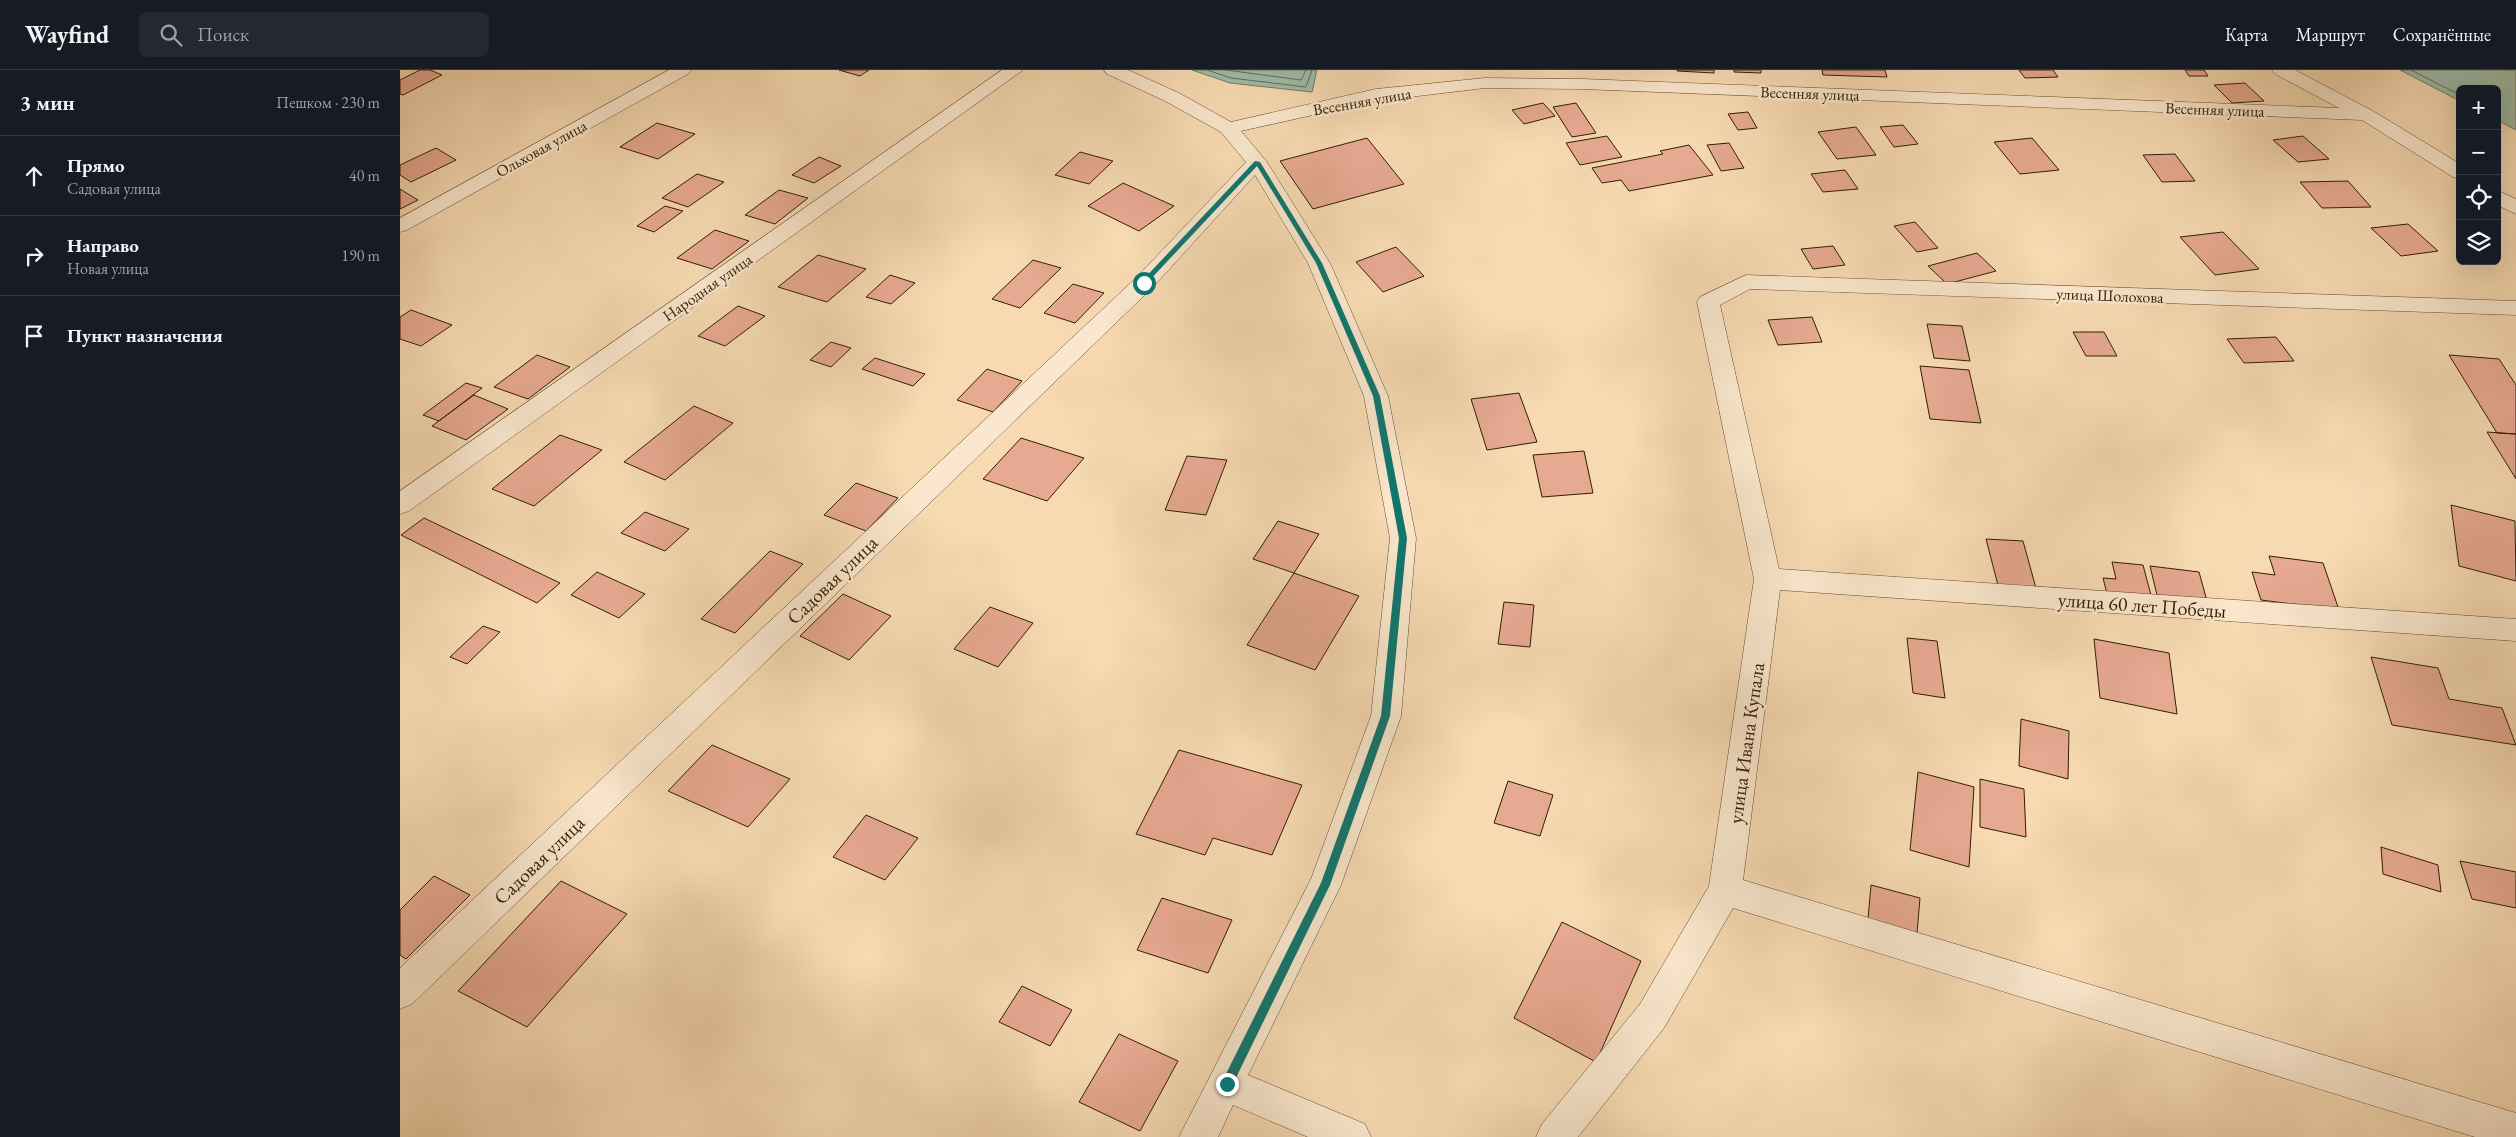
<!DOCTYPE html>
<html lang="ru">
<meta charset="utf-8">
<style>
:root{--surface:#171b24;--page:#242831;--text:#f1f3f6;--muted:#9ea1a6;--line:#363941}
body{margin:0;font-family:"EB Garamond",serif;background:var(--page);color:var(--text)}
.controls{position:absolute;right:15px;top:15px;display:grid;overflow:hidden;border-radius:8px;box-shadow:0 5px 20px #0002}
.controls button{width:45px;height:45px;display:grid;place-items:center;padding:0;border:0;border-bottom:1px solid var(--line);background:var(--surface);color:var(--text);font:25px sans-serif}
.stop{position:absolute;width:15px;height:15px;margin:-11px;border:4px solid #0f766e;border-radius:50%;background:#fff}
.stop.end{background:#0f766e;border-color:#fff;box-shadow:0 1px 5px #0008}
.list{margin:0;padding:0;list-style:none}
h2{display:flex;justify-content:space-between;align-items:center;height:65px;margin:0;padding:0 20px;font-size:21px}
h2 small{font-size:16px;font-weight:400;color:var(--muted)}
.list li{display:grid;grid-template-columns:32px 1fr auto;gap:15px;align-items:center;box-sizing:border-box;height:80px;padding:0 20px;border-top:1px solid var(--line)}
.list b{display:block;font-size:19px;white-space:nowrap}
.list p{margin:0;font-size:16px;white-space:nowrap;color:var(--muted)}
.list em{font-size:16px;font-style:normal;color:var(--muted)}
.icon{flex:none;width:28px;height:28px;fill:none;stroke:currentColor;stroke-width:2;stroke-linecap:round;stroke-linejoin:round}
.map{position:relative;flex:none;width:2116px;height:1067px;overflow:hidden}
header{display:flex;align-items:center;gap:30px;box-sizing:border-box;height:70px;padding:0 25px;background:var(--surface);border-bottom:1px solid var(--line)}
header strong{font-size:24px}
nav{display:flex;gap:28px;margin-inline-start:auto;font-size:18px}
.search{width:350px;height:45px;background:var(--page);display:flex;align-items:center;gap:12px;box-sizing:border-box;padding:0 18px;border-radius:8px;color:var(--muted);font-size:19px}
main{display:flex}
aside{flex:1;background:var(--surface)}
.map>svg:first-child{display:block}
.water{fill:#9ebba8;stroke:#737c66}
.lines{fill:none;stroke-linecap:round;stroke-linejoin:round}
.shore{stroke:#686c56;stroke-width:1}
.building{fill:#e6a992;stroke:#331d03}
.minor-casing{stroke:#644c2f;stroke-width:1}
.minor{fill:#fae7cd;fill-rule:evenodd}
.route{fill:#0f766e}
.labels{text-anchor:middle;stroke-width:5;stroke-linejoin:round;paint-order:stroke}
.far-street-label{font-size:16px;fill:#331d03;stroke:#fae7cd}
.street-label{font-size:20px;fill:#331d03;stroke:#fae7cd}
</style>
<header>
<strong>Wayfind</strong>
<div class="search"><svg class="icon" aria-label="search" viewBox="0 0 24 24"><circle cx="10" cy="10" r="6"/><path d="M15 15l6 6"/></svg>Поиск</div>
<nav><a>Карта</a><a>Маршрут</a><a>Сохранённые</a></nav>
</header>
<main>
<aside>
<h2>3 мин<small>Пешком · 230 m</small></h2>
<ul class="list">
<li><svg class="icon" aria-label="ahead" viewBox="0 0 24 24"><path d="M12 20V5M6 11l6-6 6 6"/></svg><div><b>Прямо</b><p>Садовая улица</p></div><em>40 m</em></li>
<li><svg class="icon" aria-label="right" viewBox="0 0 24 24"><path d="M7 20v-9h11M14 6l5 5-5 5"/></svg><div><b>Направо</b><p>Новая улица</p></div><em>190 m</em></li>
<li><svg class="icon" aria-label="arrive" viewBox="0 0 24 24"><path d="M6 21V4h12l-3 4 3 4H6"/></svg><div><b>Пункт назначения</b></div></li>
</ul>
</aside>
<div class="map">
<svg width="2116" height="1067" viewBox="0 0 2116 1067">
<rect width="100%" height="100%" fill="#f7dab2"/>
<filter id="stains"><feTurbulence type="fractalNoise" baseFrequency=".004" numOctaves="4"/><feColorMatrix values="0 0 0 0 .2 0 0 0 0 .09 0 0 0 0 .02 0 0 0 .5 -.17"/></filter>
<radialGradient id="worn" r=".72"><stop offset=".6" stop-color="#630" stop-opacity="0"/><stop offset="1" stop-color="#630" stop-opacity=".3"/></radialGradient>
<path class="water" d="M792,0H917L912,22L830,13Z
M2000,0H2116V60L2097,50V19H2060V31Z"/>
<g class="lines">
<path class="shore" d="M807,0L831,8L906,17L912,0
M826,0L901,10L906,0
M2011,0L2060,25"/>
</g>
<path class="building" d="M20,0H30L42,5L3,25L0,24V10Z
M439,0H469L460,6Z
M1314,0V3L1277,1V0Z
M1334,0H1361V3L1334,2Z
M1422,0H1485L1487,7L1423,5Z
M1619,0H1653L1658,7L1625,8Z
M1785,0H1804L1808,6H1789Z
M1845,13L1864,31L1832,33L1814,15Z
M1143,33L1155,46L1124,54L1112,40Z
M1176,33L1196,63L1172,67L1153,37Z
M1348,42L1357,58L1338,60L1328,44Z
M257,53L295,64L258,89L220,77Z
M1503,55L1518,74L1494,77L1480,57Z
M1456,57L1476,85L1437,89L1418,62Z
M1207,66L1222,87L1180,95L1166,73Z
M1903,66L1929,89L1898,92L1873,70Z
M967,68L1004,114L913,139L880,91Z
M1632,68L1659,100L1620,104L1594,72Z
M1329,73L1344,98L1321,101L1307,75Z
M1289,75L1313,105L1229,121L1221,110L1202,113L1192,98L1263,84L1260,81Z
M36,78L56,90L11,112L0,105V95Z
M680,82L713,91L689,114L655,105Z
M1775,84L1795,111L1762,112L1743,85Z
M419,87L441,96L414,113L392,105Z
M1445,100L1458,119L1423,122L1411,104Z
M297,104L324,112L288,137L262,128Z
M1948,111L1971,137L1922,138L1900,112Z
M723,113L774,136L739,161L688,136Z
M0,119L18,130L0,139Z
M379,120L408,128L375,154L345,145Z
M265,136L283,141L254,162L237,156Z
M1515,152L1538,178L1517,182L1494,156Z
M2008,154L2038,181L2001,186L1971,158Z
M315,160L349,171L312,199L277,188Z
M1823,162L1859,199L1815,205L1780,167Z
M1433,176L1445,195L1413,199L1401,179Z
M996,177L1024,206L983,222L956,192Z
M1577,183L1596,201L1547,214L1528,196Z
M418,185L466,199L427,232L378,217Z
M633,190L661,198L620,238L592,229Z
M490,205L515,213L491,234L466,227Z
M673,214L704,223L675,253L644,243Z
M338,236L365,246L325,276L298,266Z
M11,240L52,255L21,276L0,269V247Z
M1412,247L1422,272L1378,275L1368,250Z
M1527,254L1562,256L1570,291L1534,288Z
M1673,262H1704L1717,286H1686Z
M1876,267L1894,291L1844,293L1827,269Z
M431,272L451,278L431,297L410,290Z
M137,285L170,297L128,329L94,317Z
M2049,285L2099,289L2116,315V364L2097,363Z
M475,288L525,304L513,316L462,299Z
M1520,296L1569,300L1581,353L1530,349Z
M587,299L622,311L593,342L557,330Z
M66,313L82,318L39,351L23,345Z
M1119,323L1137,372L1087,380L1071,329Z
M74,325L108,339L66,370L32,356Z
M294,336L333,353L265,410L224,392Z
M2087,362L2116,364V409Z
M160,365L202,380L134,436L92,419Z
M621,368L684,388L647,431L583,409Z
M1184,381L1193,423L1142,427L1133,385Z
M787,386L827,390L806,445L765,440Z
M456,413L498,428L466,461L424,445Z
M2051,435L2115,451L2116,511L2059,496Z
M245,442L289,459L265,481L221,463Z
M24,448L160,513L137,533L1,465Z
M878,451L919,464L894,503L853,489Z
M1586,469L1623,471L1637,522L1599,519Z
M370,481L403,494L335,563L301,549Z
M1869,486L1923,493L1939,540L1861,530L1852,502L1875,505Z
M1712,492L1743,495L1752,529L1707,524L1703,508L1716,509Z
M1750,496L1799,502L1807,531L1757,525Z
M197,502L245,524L219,548L171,525Z
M894,503L959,526L915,600L847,575Z
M443,524L491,546L449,590L400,566Z
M1104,532L1134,535L1130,577L1098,574Z
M590,537L633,553L598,597L554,579Z
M83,556L100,562L67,594L50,587Z
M1507,568L1537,571L1545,628L1513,623Z
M1694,569L1769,583L1777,644L1700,628Z
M1971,587L2038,598L2049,629L2102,638L2116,675L1992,655Z
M1621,649L1669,661L1668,709L1619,696Z
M312,675L390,709L348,757L268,721Z
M779,680L902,715L872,785L813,768L805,785L736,764Z
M1518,702L1574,717L1569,797L1510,780Z
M1580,709L1624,719L1626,767L1580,757Z
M1108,711L1153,725L1140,766L1094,753Z
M466,745L518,768L485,810L433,787Z
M1981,777L2038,795L2041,822L1983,804Z
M2060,791L2116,802V838L2072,829Z
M34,806L70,825L6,889L0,885V840Z
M161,811L227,844L127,957L58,921Z
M1471,815L1520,828L1517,863L1468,849Z
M762,828L832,850L808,903L737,880Z
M1162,852L1241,891L1196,992L1114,948Z
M622,916L672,940L650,976L599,952Z
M719,964L778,991L740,1061L679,1032Z"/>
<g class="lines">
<defs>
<path id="minor" d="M269,0H291L288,4L7,160L0,162V148Z
M602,0H623L9,441L0,444V421Z
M704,0H728L779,23L831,52L976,19L1085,8L1182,9L1939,38L1875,4L1872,0H1895L1973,41L2060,94V109L2053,107L1962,50L1182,19L1085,18L976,31L841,61L867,92L930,193L988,326L1016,468L1001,646L941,815L848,1005L965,1054L971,1067H908L833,1035L818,1067H779L911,809L971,646L990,468L964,326L908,193L855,105L752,218L12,934L0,939V898L736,208L846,92L821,62L765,31L707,4Z
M2097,120L2116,129V144L2097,135Z
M1346,205L2116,231V245L1350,219L1320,235L1379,499L2116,549V571L1380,520L1343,810L2116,1043V1067H2075L1333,838L1264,958L1178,1067H1136L1142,1054L1240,934L1309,816L1354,509L1297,232L1300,227Z"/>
</defs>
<use href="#minor" class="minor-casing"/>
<use href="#minor" class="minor"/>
</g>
<path class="route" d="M855,91L860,92L922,193L980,326L1007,468L990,646L930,815L831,1018L827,1019L823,1018V1010L921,813L981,646L999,468L973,326L916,193L857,96L746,214L740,213Z"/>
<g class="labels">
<g class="far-street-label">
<text transform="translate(1410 23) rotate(2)" y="6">Весенняя улица</text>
<text transform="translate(962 31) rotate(-10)" y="6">Весенняя улица</text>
<text transform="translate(1815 39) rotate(2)" y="6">Весенняя улица</text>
<text transform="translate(141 78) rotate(-29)" y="6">Ольховая улица</text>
<text transform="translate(307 217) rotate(-35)" y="6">Народная улица</text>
<text transform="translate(1710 225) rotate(2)" y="6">улица Шолохова</text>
</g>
<g class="street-label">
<text transform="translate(432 510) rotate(-44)" y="7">Садовая улица</text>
<text transform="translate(1742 535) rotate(4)" y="7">улица 60 лет Победы</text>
<text transform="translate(1346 673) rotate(-82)" y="7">улица Ивана Купала</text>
<text transform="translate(139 790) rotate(-44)" y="7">Садовая улица</text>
</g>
</g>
<rect width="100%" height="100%" filter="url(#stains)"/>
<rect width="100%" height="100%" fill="url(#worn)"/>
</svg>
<div class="controls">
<button>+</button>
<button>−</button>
<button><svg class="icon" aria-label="locate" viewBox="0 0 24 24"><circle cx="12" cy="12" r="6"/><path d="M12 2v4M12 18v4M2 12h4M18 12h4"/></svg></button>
<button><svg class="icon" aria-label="layers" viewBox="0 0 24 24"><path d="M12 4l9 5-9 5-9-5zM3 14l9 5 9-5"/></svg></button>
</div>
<div class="stop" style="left:744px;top:213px"></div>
<div class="stop end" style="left:827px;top:1014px"></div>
</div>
</main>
